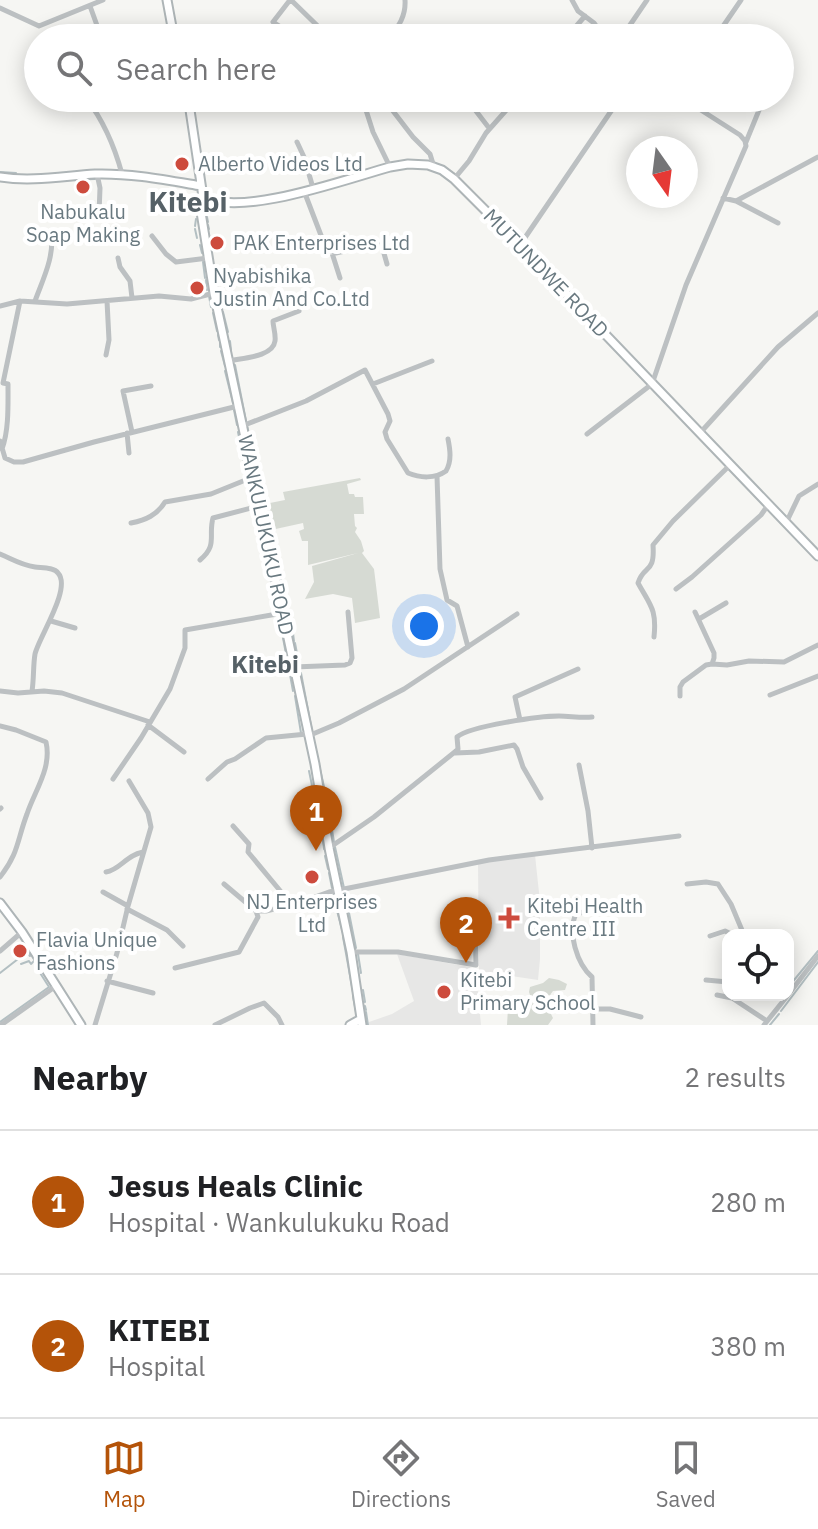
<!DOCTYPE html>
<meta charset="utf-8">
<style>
:root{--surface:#fff;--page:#f6f6f6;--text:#202124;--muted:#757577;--line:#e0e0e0;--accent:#b45309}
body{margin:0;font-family:"IBM Plex Sans",sans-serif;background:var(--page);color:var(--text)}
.controls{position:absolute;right:24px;bottom:24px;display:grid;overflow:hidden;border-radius:16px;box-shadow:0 4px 20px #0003}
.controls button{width:72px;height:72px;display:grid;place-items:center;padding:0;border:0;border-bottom:2px solid var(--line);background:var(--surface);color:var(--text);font:40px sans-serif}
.compass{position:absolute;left:626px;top:136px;width:72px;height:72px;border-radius:50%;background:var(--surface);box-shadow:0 4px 20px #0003;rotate:166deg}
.you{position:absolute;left:424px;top:626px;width:28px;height:28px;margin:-20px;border:6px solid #fff;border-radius:50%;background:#1a73e8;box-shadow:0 0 0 12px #1a73e833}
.badge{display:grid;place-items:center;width:52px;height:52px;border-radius:50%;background:var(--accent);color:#fff;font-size:26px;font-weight:700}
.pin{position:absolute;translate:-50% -66px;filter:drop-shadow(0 2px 4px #0008)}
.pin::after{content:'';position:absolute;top:42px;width:28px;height:24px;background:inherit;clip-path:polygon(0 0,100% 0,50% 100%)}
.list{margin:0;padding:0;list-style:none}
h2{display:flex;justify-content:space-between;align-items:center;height:104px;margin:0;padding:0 32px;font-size:34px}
h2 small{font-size:26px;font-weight:400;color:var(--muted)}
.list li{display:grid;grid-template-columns:52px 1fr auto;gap:24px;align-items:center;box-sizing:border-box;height:144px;padding:0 32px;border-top:2px solid var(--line)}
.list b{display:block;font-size:30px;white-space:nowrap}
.list p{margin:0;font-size:26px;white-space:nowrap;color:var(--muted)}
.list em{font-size:26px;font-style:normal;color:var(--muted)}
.icon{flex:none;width:44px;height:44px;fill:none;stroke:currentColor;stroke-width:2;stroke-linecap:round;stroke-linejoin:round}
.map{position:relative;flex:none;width:818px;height:1025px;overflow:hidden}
.search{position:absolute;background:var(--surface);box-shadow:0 4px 20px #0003;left:24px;right:24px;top:24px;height:88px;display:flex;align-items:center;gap:20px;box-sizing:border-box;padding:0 28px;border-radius:44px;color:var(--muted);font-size:30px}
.sheet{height:392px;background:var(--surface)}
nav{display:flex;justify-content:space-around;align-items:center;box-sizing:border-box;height:112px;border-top:2px solid var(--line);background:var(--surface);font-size:22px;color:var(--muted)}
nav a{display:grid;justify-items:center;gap:4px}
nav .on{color:var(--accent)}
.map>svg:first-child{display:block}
.built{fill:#e7e7e6}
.green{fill:#d6dad3}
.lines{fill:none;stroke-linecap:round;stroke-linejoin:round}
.stream{stroke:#b3bfc2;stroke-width:2}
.secondary-casing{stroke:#aeb5b7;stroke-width:11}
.street{stroke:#bcc0c2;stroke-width:5}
.secondary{stroke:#fff;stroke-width:7}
.poi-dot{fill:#cd4b3d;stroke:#fff;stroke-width:3}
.labels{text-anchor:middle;stroke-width:8;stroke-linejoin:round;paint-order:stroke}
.poi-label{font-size:20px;fill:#697980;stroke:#fff;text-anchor:start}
.street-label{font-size:20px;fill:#697980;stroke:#fff}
.quarter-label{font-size:24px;font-weight:bold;fill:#566167;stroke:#fff}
.district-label{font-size:28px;font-weight:bold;fill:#566167;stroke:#fff}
</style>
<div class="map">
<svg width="818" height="1025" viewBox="0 0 818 1025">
<rect width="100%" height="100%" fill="#f6f6f3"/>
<path class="built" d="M535,855L540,902V959L538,980L479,971L478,863Z
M397,954L470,967L477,981L481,1025H369V1022L392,1014L414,1001Z"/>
<path class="green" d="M360,478L361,480L347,484L349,494H354L355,497H363L364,514H354L355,526L357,528L355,532L361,541L364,551L362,553L374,569L380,618L355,623L352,598L333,594L305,599L314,582L312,566L358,553L308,565V541H302L299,531L304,529L303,523L271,530L265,504L285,500L283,492Z
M549,978L559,980L567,984L565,990L553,991C546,999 548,1009 553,1018L548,1025H507L508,1008L515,1004L532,1001L529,992L530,987L543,983Z"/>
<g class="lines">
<path class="stream" d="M0,172L16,173
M64,180L95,179
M207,215L209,207
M207,217L208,222
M208,225L209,229
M195,226L196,219
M195,229L197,238
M210,240L212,251
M200,245L202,253
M203,262L205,278
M206,280L207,290
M218,288V291
M209,296L211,307
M219,296L222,310
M223,312L228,332
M213,313L217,331
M218,335L219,340
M230,341L231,350
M220,343V347
M221,351L225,366
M235,365L246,421
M225,371L233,403
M234,410L237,425
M247,426L252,447
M238,432L240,442
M240,445L241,447
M241,450L243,460
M252,451L254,458
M244,464L246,476
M255,464L270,530
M248,482L254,506
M255,511L257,516
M259,525L261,536
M271,533L286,603
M262,543L270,575
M270,578L271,582
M273,590L277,610
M287,605L289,612
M279,616L288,665
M290,617L293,630
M293,633L294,641
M295,643L299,664
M289,669L293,691
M301,673L312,731
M295,696L301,733
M313,738L318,760
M319,765L325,791
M309,771L314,795
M314,800L319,823
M327,800L334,842
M320,827L322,833
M323,840L324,849
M335,847L344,888
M325,856L328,869
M329,873L332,888
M345,893L356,948
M333,895L335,904
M336,907L343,933
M343,937L353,992
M23,948L30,956
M358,954L361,973
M21,964L29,961L31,964L34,961
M0,973L27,952
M59,973L74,962
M790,985L818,951
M363,990L365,1002
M353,996L356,1012
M365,1006L366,1010
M781,1011L818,962
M366,1012L368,1025
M0,1022L49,987L35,965
M770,1025L779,1014"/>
<defs>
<path id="secondary" d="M167,0L174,38
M186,98L190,110L203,197L200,206L214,293L315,764L329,848L351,952L362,1025
M0,177C32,182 63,176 95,174C131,173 166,180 201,186
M203,197C243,217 346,179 390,167L408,164L428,165L442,170L454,179L510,235L818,556
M0,903L22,932L81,1025
M350,1025L361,1019"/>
</defs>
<use href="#secondary" class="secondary-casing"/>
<path class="street" d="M290,0L273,22L298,38
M291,0L330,38
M572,0L578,11L594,23L605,38
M90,6L99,31H114
M0,8L39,26L103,0
M389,38C399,26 406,16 405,0
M433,38L435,34
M566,38L585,16
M618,38L630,25L647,0
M715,38L741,0
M86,98C103,120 115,148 122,174
M144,98L169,106L189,109
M383,98L413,137L430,154L434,167
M466,98L489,128
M365,107L373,132L390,167
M297,142L304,157L313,188
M746,142L764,98
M97,174L100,188L99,214
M454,179L469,161L486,133L517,98
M304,191L327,251L336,253L381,243L387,264
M723,198L736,201L778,223
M736,201L818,157
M152,236L166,254L176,262L208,258
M520,245L620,98
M332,253L340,278
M118,258L120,267L130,281L132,298
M35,301C43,279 55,256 51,232
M0,306L20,301L67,304L159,296L191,299L214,293
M106,355L109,340L107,301
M229,361C242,358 273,357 275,341C276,334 273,327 273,321L299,311
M373,384L432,361
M242,426L306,401L365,370L388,414L390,421L385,432L387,439L408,473C420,478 435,479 446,471C452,461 450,449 448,439
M132,432L123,391L151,386
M127,433L129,453
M700,433L778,347L818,313
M587,434L652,384L686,285L746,146L745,141L740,135L682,98
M0,441L5,458L14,462H23L94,442L238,406
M2,449C9,430 8,405 8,384L3,383L20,301
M437,476L440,569L447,600L457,606L468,647
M131,523C146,520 157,515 165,502L211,494L253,477
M786,523L799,496L818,484
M0,554C12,559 21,565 35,567C41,568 54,567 58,573C72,588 39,637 35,654C33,666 34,679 32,691
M200,560C218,545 208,536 213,518L259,506
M676,589L692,577L761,515L768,505
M695,612L714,653V658L712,664
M699,619L726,603
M51,621L75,628
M654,637C657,609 650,605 638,583C644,564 655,575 653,545L673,521L730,465
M294,667L345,665L350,663L352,658L348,612
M0,691L18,693L44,691L62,693L150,722
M770,695L818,676
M680,696V687L683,682L706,665L712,664L727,665L749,661L784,662L818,645
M520,720L515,697L578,669
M148,725L184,752
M0,726L16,730L46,742C52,768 35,790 27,814C17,840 19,853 0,877
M308,736L339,723L404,689L517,614
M455,753L479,752L514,745L517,749L523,767L541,798
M579,765L588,811L592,848
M113,779L141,738L170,689L185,648V630L283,613
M208,779L227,762L235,759L266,738L307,734
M0,809L1,808
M233,826L249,844L248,852L282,893L295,904L329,892L489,860L679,836
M329,848L374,817L456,751L458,749L457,737C470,726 540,716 559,716C570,716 580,718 592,717
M106,872C120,870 126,855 143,852
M224,884L256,911H266L294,904
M687,884L706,882L718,884L731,904L744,935
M128,906L151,827L148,813L129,781
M127,909L167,930L183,946
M710,936L725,931L733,935
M0,951L22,932
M351,952H398L476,965L475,912
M175,968L239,952L258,917L256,911
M706,980L728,982
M107,981L153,993
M717,995L732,998L767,1021
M788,995L818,956
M593,1009H610L641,1017
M1,1025L56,986
M95,1025L117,953L128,906L103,892
M215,1025L250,1008L264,1003L278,1017L282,1025
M593,1025L592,977C577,964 567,932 576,914L606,906L628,904
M764,1025L788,995"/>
<use href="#secondary" class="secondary"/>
</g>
<g class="poi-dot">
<circle cx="182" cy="164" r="8"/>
<circle cx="83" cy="187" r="8"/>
<circle cx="217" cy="243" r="8"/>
<circle cx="197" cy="288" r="8"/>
<circle cx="312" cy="877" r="8"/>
<path d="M505 906h8v8h8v8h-8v8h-8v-8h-8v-8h8z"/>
<circle cx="20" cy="951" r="8"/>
<circle cx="444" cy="992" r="8"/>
</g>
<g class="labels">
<g class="poi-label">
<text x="198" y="171">Alberto Videos Ltd</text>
<text x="83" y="219" text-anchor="middle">Nabukalu<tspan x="83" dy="23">Soap Making</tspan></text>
<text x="233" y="250">PAK Enterprises Ltd</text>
<text x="213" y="283">Nyabishika<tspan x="213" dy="23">Justin And Co.Ltd</tspan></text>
<text x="312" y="909" text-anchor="middle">NJ Enterprises<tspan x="312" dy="23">Ltd</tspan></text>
<text x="527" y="913">Kitebi Health<tspan x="527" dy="23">Centre III</tspan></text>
<text x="36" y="947">Flavia Unique<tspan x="36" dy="23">Fashions</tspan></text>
<text x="460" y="987">Kitebi<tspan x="460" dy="23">Primary School</tspan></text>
</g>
<g class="street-label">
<text transform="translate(546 273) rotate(46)" y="7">MUTUNDWE ROAD</text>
<text transform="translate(266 535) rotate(78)" y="7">WANKULUKUKU ROAD</text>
</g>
<g class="quarter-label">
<text x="265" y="673">Kitebi</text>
</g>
<g class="district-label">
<text x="188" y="212">Kitebi</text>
</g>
</g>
</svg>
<div class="controls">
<button><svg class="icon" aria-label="locate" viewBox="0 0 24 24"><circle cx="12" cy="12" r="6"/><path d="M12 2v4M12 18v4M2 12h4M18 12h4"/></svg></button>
</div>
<svg class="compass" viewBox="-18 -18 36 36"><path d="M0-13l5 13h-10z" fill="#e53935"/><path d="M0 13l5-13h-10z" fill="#757577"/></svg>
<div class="you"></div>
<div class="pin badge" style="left:316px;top:851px">1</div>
<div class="pin badge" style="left:466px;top:963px">2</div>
<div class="search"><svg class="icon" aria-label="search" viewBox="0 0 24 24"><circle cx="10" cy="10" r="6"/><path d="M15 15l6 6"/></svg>Search here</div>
</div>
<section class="sheet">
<h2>Nearby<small>2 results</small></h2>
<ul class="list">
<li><span class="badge">1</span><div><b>Jesus Heals Clinic</b><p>Hospital · Wankulukuku Road</p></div><em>280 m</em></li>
<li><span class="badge">2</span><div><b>KITEBI</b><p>Hospital</p></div><em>380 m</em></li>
</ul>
</section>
<nav>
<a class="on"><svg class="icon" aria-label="map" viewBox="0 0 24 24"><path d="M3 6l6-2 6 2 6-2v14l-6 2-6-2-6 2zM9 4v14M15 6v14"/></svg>Map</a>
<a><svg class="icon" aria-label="directions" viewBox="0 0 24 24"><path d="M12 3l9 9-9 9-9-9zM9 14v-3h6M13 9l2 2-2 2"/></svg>Directions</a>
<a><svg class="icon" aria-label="saved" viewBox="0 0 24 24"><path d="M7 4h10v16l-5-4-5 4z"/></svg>Saved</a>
</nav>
